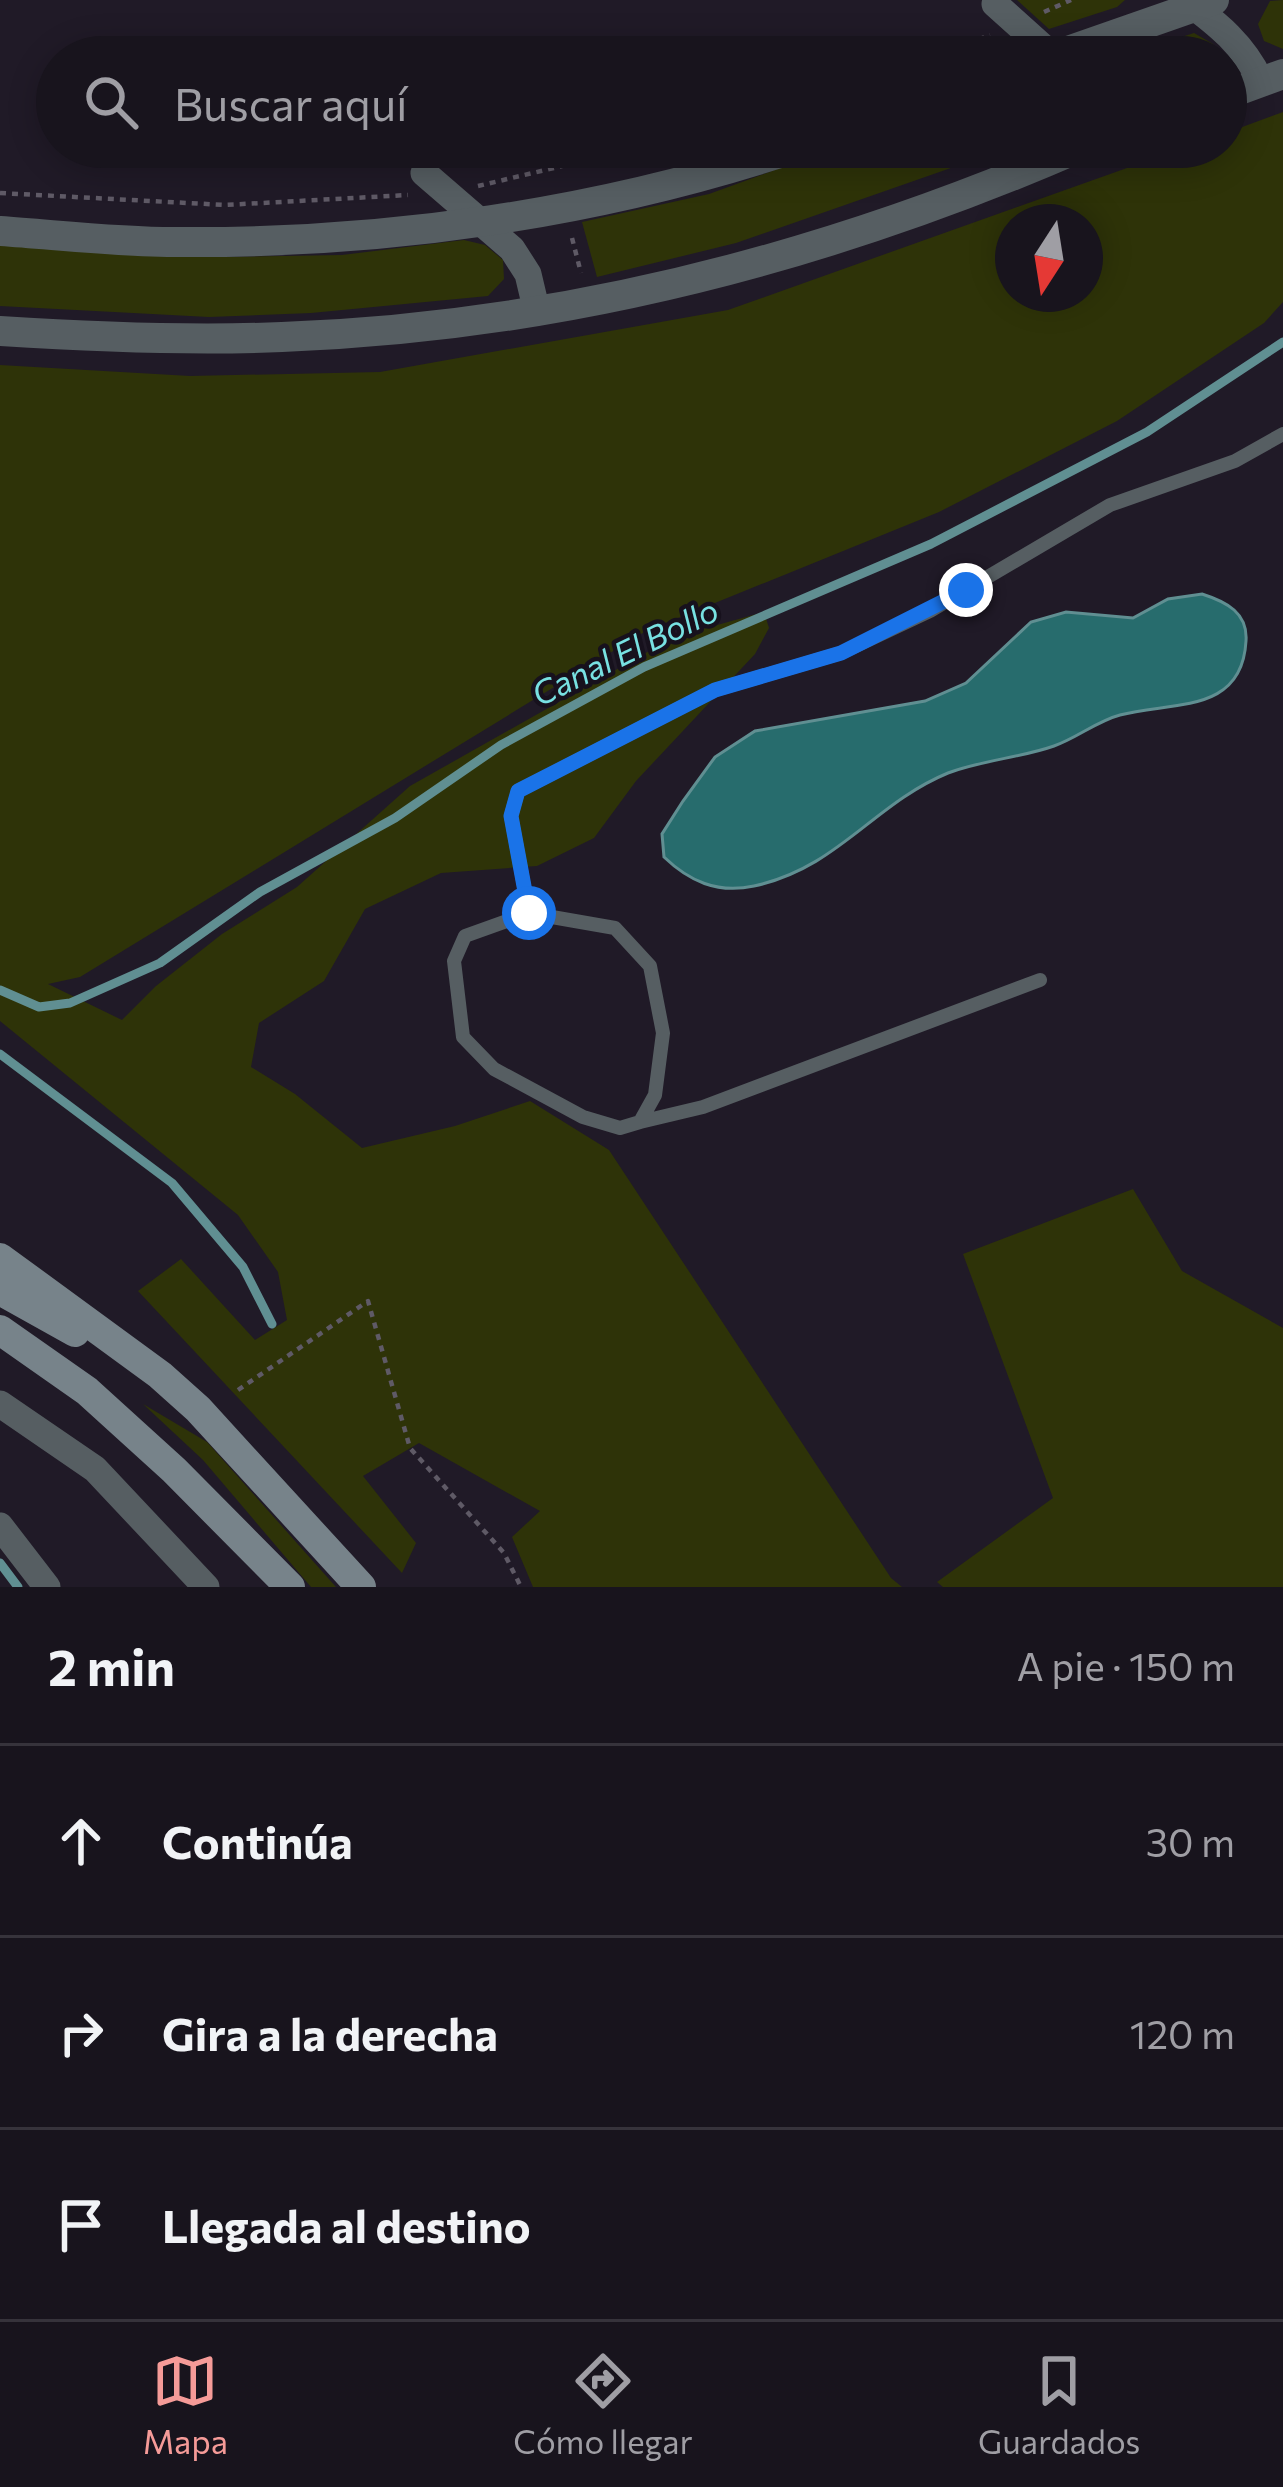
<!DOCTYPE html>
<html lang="es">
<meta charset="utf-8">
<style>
:root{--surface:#18141d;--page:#25212a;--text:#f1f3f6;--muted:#9f9ea4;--line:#36333b;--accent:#f59b98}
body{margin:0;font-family:Commissioner,sans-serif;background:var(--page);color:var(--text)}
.compass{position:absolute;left:995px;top:204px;width:108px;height:108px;border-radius:50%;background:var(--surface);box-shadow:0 6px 30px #0003;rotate:192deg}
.stop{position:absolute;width:36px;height:36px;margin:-27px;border:9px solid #1a73e8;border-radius:50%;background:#fff}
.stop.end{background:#1a73e8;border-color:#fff;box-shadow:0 3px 12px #0008}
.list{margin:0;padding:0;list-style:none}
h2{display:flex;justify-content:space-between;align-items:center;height:156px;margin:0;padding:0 48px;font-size:51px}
h2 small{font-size:39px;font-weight:400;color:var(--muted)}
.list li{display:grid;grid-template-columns:78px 1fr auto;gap:36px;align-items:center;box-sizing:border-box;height:192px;padding:0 48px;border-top:3px solid var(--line)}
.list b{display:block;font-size:45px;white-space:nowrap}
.list em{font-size:39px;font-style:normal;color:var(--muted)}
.icon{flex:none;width:66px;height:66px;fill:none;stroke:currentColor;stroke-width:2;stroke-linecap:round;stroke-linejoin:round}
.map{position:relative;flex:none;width:1283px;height:1587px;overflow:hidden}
.search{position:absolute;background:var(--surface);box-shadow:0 6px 30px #0003;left:36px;right:36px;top:36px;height:132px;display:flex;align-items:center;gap:30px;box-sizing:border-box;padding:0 42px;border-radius:66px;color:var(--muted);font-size:45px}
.sheet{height:732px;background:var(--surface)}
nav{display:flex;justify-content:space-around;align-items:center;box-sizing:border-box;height:168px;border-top:3px solid var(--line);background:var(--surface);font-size:33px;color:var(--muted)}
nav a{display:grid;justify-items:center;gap:6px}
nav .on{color:var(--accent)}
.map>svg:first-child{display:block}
.green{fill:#2e3308;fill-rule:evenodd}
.water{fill:#276c6d;stroke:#608f92;stroke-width:3}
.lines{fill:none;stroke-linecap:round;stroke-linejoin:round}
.stream{stroke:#608f92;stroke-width:9}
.path{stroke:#5f5a66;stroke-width:4.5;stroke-dasharray:6 6;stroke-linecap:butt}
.service{stroke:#565e62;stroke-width:14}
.minor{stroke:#565e62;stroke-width:27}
.tertiary{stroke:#565e62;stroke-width:30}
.secondary{stroke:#77838a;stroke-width:30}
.route{stroke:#1a73e8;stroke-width:15}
.labels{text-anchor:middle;stroke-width:9;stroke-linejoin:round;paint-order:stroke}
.water-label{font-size:33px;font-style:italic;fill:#78e1e2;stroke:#17111d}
</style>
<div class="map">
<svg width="1283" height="1587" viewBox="0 0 1283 1587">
<rect width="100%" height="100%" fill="#201a27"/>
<path class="green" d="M1017,0H1125L1117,7L1049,29Z
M1283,0V49L1264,41L1258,24L1270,1Z
M1194,33L1213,44L1221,57H1120Z
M1283,112V302L1264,323L1117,421L939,512L646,631L80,977L48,984L122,1020L156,986L222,934L297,887L410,786L674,637L764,612L769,628L755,654L636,781L594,838L537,866L441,873L365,909L324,981L259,1023L251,1067L295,1094L362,1148L455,1126L530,1101L609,1150L891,1578L902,1587H533L512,1537L540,1511L419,1443L363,1476L416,1543L402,1573L138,1291L181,1259L255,1340L287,1320L278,1272L238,1215L0,1021V365L190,376L380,372L728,310L1186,147H1226V133ZM1013,222H1085V294H1013Z
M838,147H1011L736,243L597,277L582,222L709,194Z
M464,240L485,245L503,260L504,279L488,296L311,313L209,317L0,306V244L218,257L342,255Z
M1133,1189L1182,1271L1283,1328V1587H943L937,1582L1053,1498L963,1254Z
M143,1404L207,1442L336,1587H311L203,1460Z"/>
<path class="water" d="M1202,594C1227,602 1248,613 1246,641C1242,715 1171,701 1120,715C1097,721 1077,738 1054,746C1020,758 982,760 948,773C873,804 838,868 754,886C717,894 689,881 664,857L662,834L683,801L715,757L755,731L925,701L966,683L1031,622L1066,612L1133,618L1168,599Z"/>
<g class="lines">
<path class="stream" d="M0,990L39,1007L70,1003L160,963L260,892L395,818L501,745L644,667L931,544L1147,432L1283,342
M0,1054L172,1183L243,1267L272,1324
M0,1563L18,1587"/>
<path class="path" d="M1044,12L1071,0
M934,57L990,35
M1109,151L1121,147
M478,186L642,147
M0,193L225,205L408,195
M572,238L581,273
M238,1390L368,1301L410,1448L504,1553L521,1587"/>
<path class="service" d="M529,913L511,816L518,791L715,690L841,653L930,611L1110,505L1235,461L1283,434
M529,913L615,928L650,966L663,1033L655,1095L640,1122L620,1128L583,1117L494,1069L463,1037L454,961L465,936Z
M640,1122L703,1107L1040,980"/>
<path class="minor" d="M1185,0C1218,24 1244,45 1261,82
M995,4L1054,57
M424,173L512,249L528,274L537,312
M0,1404L95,1469L206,1587
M0,1526L47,1587"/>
<path class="tertiary" d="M1051,57L1214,0
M1226,95L1283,74
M0,231C58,235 116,242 174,242C385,244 598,214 798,147
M0,331C94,337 187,341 282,337C559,327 828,257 1081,147"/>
<path class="secondary" d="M0,1258L160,1375L198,1409L361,1587
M0,1290L75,1332
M0,1330L87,1391L174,1470L290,1587"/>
</g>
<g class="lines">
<path class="route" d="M529,913L511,816L518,791L715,690L841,653L966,590"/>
</g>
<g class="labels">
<g class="water-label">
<text transform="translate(625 652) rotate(-26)" y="12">Canal El Bollo</text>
</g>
</g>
</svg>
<svg class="compass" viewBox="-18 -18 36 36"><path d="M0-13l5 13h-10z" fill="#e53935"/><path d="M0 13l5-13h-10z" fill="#9f9ea4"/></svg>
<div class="stop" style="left:529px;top:913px"></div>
<div class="stop end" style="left:966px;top:590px"></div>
<div class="search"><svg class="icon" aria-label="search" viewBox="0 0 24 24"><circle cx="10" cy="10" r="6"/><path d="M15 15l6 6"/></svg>Buscar aquí</div>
</div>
<section class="sheet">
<h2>2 min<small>A pie · 150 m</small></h2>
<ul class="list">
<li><svg class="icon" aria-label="ahead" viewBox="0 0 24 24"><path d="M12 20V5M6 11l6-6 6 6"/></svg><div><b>Continúa</b></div><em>30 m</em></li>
<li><svg class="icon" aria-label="right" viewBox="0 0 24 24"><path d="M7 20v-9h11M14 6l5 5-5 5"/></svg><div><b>Gira a la derecha</b></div><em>120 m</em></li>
<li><svg class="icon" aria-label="arrive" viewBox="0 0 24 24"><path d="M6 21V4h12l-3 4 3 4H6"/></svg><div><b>Llegada al destino</b></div></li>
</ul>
</section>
<nav>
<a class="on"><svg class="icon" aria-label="map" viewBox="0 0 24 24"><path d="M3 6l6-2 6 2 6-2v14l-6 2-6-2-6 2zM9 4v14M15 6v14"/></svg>Mapa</a>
<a><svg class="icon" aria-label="directions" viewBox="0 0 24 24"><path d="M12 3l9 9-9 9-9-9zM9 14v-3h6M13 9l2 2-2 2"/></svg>Cómo llegar</a>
<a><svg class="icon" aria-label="saved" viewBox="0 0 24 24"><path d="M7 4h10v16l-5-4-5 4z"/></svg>Guardados</a>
</nav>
